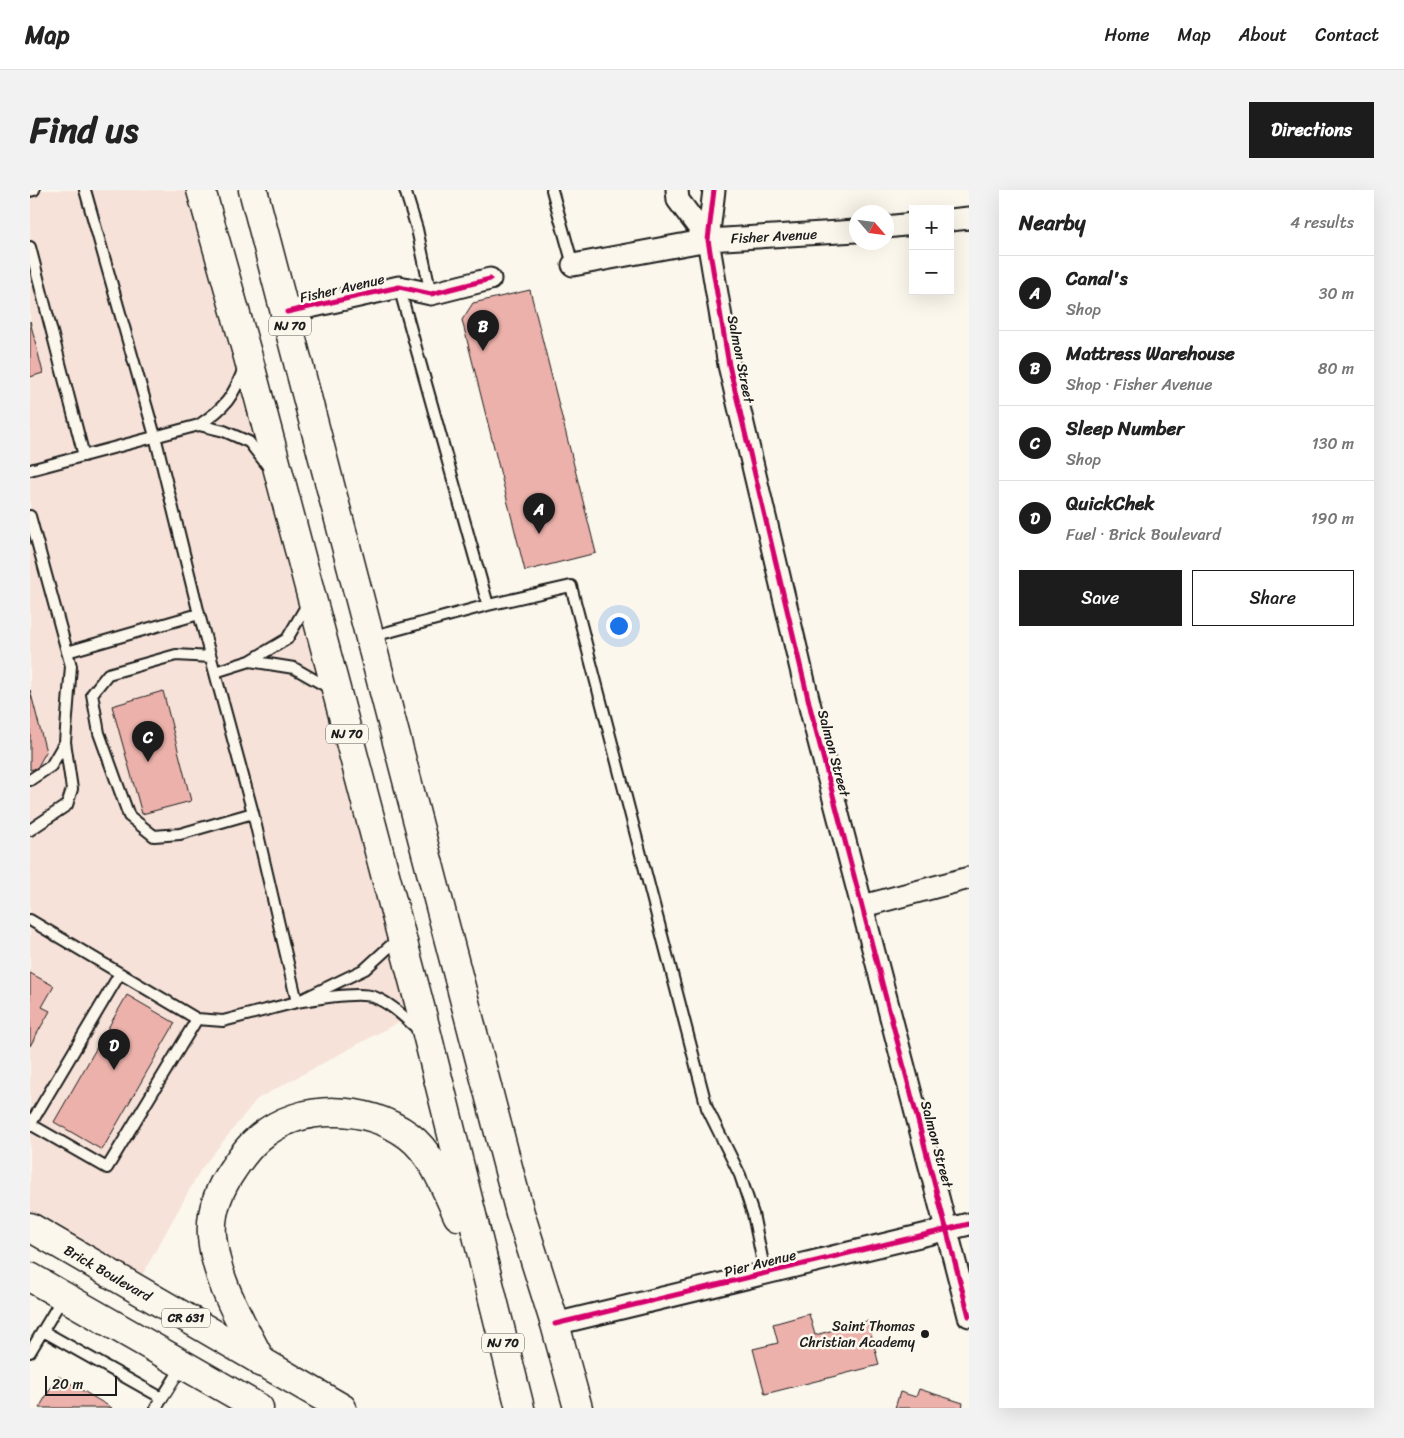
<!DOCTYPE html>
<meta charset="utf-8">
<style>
:root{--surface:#fff;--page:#f2f2f2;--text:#222;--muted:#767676;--line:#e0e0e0;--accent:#1c1c1c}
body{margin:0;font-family:Sriracha,sans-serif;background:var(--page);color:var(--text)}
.controls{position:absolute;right:15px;top:15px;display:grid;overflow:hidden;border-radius:0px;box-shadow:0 5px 20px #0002}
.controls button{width:45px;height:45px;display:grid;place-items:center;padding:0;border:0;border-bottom:1px solid var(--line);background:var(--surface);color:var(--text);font:25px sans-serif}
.compass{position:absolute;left:819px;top:15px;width:45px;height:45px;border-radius:50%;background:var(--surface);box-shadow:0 5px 20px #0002;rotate:118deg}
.scale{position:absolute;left:15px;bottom:12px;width:72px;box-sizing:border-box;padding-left:5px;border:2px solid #1c1c1c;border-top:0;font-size:14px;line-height:18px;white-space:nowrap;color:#1c1c1c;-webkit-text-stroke:4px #fbf7ec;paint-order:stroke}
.you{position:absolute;left:588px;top:435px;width:18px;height:18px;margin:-12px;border:4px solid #fff;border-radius:50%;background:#1a73e8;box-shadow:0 0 0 8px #1a73e833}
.badge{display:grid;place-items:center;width:32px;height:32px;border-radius:50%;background:var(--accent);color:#fff;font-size:16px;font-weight:700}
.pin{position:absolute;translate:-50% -41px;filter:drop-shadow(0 1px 2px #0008)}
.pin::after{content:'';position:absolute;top:26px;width:18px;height:15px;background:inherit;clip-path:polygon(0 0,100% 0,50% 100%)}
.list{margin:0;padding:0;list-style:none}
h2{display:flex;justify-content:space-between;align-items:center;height:65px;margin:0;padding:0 20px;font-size:21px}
h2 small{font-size:16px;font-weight:400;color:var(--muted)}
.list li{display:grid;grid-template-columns:32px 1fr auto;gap:15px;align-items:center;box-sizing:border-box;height:75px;padding:0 20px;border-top:1px solid var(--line)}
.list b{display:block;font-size:19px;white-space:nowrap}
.list p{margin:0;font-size:16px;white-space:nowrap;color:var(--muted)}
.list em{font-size:16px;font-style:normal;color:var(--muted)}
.actions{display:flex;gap:10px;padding:15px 20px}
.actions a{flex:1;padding:11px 0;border:1px solid var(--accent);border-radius:0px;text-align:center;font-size:18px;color:var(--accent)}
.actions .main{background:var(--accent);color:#fff}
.map{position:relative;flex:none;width:939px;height:1218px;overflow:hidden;border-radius:0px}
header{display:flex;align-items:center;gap:30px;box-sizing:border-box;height:70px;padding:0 25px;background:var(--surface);border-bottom:1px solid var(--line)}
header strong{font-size:24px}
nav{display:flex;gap:28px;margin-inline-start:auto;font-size:18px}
.intro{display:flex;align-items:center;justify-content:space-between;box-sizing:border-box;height:120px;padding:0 30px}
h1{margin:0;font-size:35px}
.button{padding:12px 22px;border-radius:0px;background:var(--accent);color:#fff;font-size:18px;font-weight:700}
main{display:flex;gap:30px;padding:0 30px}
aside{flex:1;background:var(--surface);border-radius:0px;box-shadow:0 5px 20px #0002}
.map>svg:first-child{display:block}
.built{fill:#f6e2d8}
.building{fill:#ecb1ab;stroke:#1c1c1c}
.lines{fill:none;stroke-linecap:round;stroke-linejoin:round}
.service-casing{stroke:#1c1c1c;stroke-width:14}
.minor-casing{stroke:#1c1c1c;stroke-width:25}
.primary-casing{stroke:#1c1c1c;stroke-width:31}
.trunk-casing{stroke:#1c1c1c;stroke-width:31}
.service{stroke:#fbf7ec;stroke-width:10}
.minor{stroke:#fbf7ec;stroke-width:21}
.primary{stroke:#fbf7ec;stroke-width:28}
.trunk{stroke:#fbf7ec;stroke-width:28}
.cycleway-casing{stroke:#fbf7ec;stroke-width:8}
.cycleway{stroke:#d6006c;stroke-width:5}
.poi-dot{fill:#1c1c1c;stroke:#fbf7ec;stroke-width:2}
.labels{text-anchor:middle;stroke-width:5;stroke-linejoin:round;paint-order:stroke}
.shield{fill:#fbf7ec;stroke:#5f5e5a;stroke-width:1}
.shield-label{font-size:12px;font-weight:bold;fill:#1c1c1c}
.street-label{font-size:14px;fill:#1c1c1c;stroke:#fbf7ec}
.poi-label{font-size:14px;fill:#1c1c1c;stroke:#fbf7ec;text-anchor:end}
</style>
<header>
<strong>Map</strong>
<nav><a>Home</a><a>Map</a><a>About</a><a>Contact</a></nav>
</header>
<div class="intro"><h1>Find us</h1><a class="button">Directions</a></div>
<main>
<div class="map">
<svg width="939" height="1218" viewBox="0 0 939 1218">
<rect width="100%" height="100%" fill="#fbf7ec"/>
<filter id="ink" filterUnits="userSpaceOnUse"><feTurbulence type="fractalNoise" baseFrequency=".02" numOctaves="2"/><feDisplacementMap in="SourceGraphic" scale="10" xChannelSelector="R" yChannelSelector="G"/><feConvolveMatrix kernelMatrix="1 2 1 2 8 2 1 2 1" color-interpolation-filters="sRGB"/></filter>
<g filter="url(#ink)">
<path class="built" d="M0,0H167L391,820L227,909L171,979L105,1098L0,1037Z"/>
<path class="building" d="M500,100L566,363L495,381L432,130L443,113Z
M0,131L13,183L0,187Z
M0,500L16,562L7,578L0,580Z
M133,501L161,611L112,624L82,516Z
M0,783L24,796L12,817L20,821L0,856Z
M97,805L145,833L72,960L24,932Z
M779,1124L785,1145L838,1131L849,1175L735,1204L723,1159L748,1153L743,1134Z
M28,1186L82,1218H9Z
M889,1199L933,1213L932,1218H865L870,1202L886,1207Z"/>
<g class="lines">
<defs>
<path id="service" d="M375,0L387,39L401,104
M522,0L543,75
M0,1L4,0
M0,57L54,266
M369,97L458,415
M214,178C203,207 196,217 169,235L194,241L219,252L237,275
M0,280L169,235
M0,326L41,476L35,552L21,576L0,590
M340,447L458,415L541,396L677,918L710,985L723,1024L735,1083
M37,462L169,424
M181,467L146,465L78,484L62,504L69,543L99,626L124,646L150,644L223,623
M220,471L264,478L301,499
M185,482L220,471L257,449L278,413
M0,640L37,615L42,599L35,552
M0,730L167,829L193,831L267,812L223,623L169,424L125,246L55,0
M370,747L335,779L267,812C284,809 329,801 344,807C362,814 375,828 390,841
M0,934L77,978L167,829
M0,935L89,785
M13,1141L132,1208
M0,1162L33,1107
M126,1218L153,1175"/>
<path id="minor" d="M647,0L648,10L678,50
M684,0L678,50L699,175L781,521L939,1126
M920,30L939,28
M856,37L883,34
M543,75L678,50L826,41
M257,122L369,97L401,104L460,89
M833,716L939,688
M525,1134L939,1034"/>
<path id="primary" d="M0,1037L312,1218
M0,1087L229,1218"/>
<path id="trunk" d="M171,0L218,167L391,820L490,1218
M223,0L490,1023L525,1134L548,1218
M232,1173C212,1133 186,1092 182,1046C180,1021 189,999 203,979C211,967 219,956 230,947C271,913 337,915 379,946C403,964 416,1000 428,1026"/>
</defs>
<use href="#service" class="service-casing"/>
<use href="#minor" class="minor-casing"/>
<use href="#primary" class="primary-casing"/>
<use href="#trunk" class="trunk-casing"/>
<use href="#service" class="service"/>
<use href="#minor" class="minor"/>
<use href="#primary" class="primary"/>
<use href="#trunk" class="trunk"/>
<defs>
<path id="cycleway" d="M684,0L678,50L699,175L781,521L939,1126
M257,122L369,97L401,104L460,89
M525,1134L939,1034"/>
</defs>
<use href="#cycleway" class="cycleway-casing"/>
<use href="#cycleway" class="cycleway"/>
</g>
</g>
<circle class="poi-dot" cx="895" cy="1144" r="5"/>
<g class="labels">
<g class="shield">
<rect x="239" y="126.5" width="42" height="19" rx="4"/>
<rect x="296" y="534.5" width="42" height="19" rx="4"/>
<rect x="132" y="1118.5" width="48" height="19" rx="4"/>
<rect x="452" y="1143.5" width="42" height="19" rx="4"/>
</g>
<g class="shield-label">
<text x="260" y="140">NJ 70</text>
<text x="317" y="548">NJ 70</text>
<text x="156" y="1132">CR 631</text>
<text x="473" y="1157">NJ 70</text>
</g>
<g class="street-label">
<text transform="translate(744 46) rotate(-3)" y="5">Fisher Avenue</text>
<text transform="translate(312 98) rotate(-13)" y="5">Fisher Avenue</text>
<text transform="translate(711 169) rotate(79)" y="5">Salmon Street</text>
<text transform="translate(804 563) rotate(75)" y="5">Salmon Street</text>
<text transform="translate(907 954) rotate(75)" y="5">Salmon Street</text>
<text transform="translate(730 1073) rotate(-14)" y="5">Pier Avenue</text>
<text transform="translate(78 1083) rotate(30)" y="5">Brick Boulevard</text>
</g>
<g class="poi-label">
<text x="885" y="1141">Saint Thomas<tspan x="885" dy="16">Christian Academy</tspan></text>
</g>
</g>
</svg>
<div class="controls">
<button>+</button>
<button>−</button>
</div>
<svg class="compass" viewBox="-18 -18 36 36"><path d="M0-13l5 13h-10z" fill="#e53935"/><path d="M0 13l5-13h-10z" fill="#767676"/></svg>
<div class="scale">20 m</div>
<div class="you"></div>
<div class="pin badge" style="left:509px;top:344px">A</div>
<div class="pin badge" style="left:453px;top:161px">B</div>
<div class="pin badge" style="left:118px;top:572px">C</div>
<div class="pin badge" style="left:84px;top:880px">D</div>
</div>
<aside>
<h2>Nearby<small>4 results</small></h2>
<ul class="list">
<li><span class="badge">A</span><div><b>Canal's</b><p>Shop</p></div><em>30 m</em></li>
<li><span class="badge">B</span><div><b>Mattress Warehouse</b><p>Shop · Fisher Avenue</p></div><em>80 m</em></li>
<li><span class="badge">C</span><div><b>Sleep Number</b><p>Shop</p></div><em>130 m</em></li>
<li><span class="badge">D</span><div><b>QuickChek</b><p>Fuel · Brick Boulevard</p></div><em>190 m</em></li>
</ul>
<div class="actions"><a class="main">Save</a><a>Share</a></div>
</aside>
</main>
